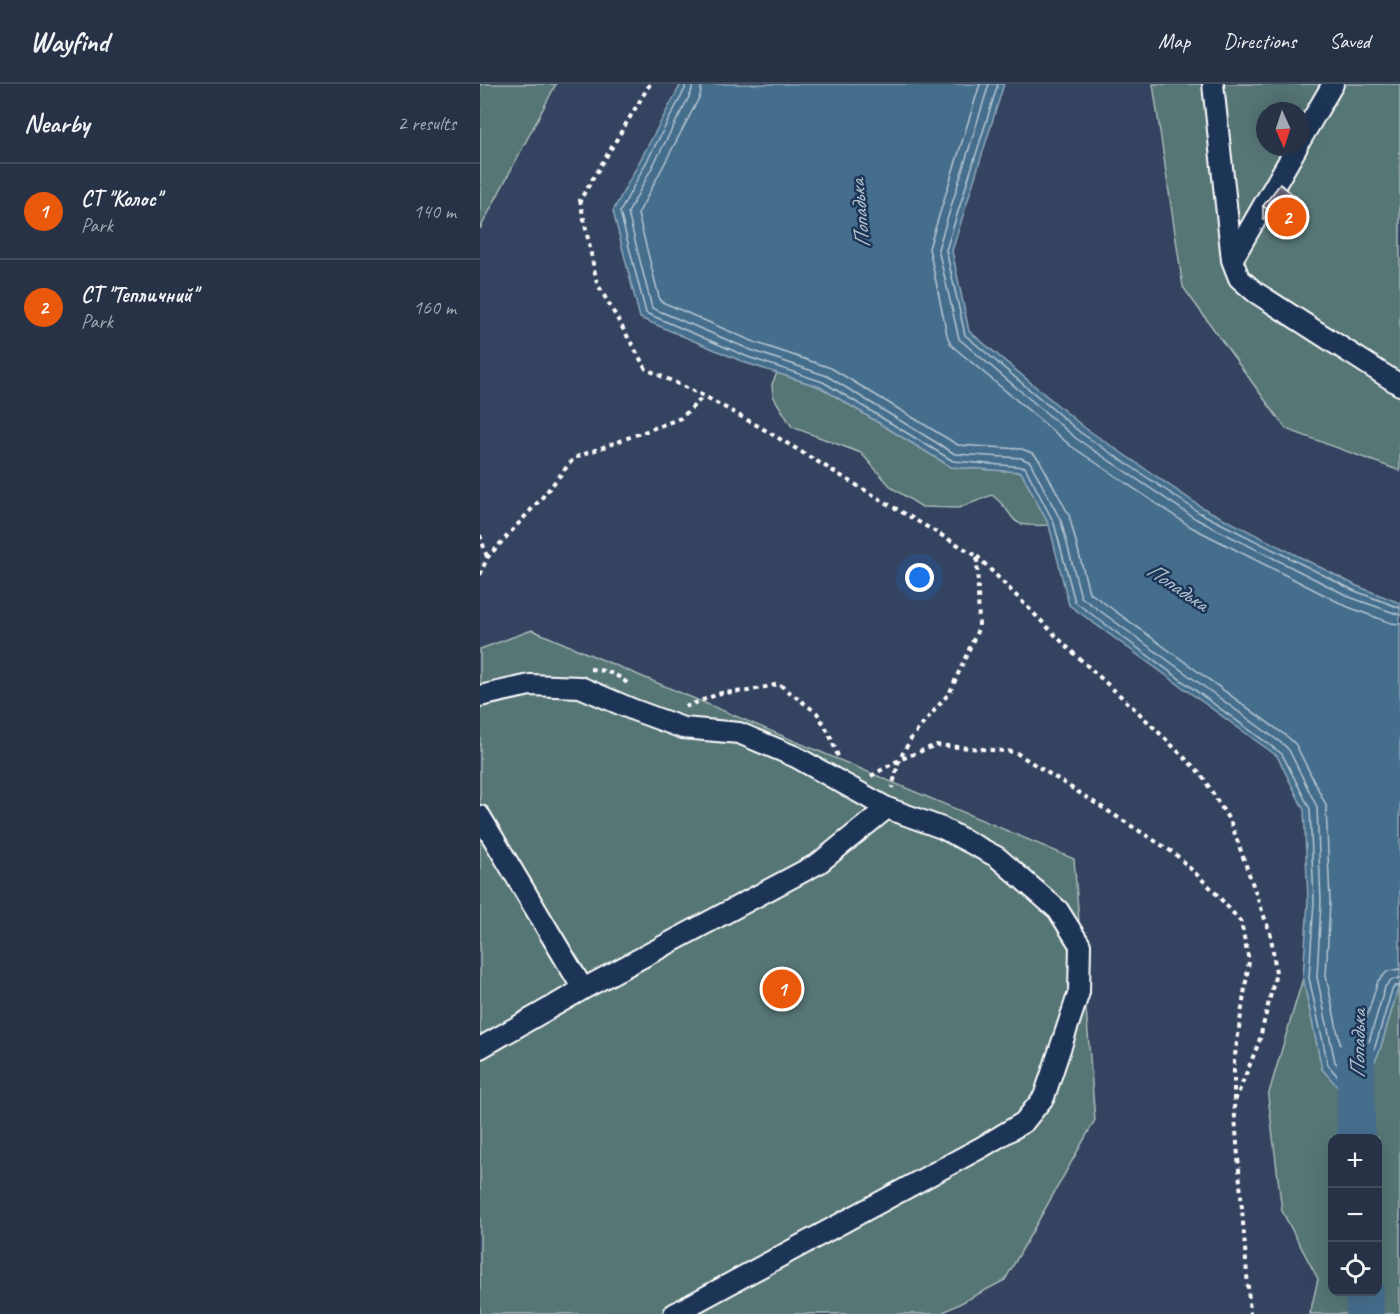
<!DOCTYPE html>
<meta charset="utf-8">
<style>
:root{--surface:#273247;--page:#2f3a4e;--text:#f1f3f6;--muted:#a4aab4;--line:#434d60;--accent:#ea580c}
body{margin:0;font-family:Caveat,sans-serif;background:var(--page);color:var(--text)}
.controls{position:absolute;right:18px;bottom:18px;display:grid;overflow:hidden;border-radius:12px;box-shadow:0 6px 24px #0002}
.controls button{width:54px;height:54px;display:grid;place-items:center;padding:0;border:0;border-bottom:2px solid var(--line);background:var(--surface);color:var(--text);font:30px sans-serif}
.compass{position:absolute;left:776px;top:18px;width:54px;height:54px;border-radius:50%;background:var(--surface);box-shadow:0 6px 24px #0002;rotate:177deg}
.you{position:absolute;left:440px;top:494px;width:21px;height:21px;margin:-15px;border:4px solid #fff;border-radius:50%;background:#1a73e8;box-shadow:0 0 0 9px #1a73e833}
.badge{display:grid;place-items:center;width:39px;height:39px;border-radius:50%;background:var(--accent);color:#fff;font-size:20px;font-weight:700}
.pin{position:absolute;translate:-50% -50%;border:3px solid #fff;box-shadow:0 2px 6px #0006}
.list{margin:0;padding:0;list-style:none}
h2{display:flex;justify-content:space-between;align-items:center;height:78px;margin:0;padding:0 24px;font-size:26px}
h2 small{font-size:20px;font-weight:400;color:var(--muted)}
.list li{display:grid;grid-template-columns:39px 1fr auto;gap:18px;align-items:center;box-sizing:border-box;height:96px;padding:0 24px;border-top:2px solid var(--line)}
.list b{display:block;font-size:22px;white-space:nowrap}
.list p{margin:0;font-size:20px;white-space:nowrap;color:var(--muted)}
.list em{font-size:20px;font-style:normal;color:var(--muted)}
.icon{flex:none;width:33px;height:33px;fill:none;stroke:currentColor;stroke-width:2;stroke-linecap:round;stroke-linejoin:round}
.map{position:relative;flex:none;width:920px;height:1230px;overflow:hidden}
header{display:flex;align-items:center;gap:36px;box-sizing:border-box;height:84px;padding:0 30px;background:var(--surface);border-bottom:2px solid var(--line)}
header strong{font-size:28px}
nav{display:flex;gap:33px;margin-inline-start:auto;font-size:21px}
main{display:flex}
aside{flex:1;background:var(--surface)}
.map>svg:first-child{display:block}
.green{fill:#567574;stroke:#aababa;stroke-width:1.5;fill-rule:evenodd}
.water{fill:#456e8d;stroke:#8fa8bb;stroke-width:1.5}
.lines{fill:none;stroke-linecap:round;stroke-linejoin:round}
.shore{stroke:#b5c5d1;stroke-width:1.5}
.river{stroke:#456e8d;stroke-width:38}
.street-casing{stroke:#fff;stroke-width:24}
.path{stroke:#fff;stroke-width:4;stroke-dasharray:4.5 4.5;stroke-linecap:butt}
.street{stroke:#1d3557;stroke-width:20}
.wall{fill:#595663;stroke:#fff;stroke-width:1.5}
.shaded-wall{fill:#494650;stroke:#fff;stroke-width:1.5}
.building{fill:#686473;stroke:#fff;stroke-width:1.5}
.labels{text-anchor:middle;stroke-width:5;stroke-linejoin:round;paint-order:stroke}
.water-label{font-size:22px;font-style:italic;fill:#b5c5d1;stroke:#1d3557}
</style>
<header>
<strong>Wayfind</strong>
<nav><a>Map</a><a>Directions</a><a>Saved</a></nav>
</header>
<main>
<aside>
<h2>Nearby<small>2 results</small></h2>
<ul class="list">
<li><span class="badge">1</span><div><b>СТ &quot;Колос&quot;</b><p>Park</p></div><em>140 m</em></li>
<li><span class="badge">2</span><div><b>СТ &quot;Тепличний&quot;</b><p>Park</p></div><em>160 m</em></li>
</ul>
</aside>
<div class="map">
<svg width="920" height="1230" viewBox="0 0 920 1230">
<rect width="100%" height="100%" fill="#34435f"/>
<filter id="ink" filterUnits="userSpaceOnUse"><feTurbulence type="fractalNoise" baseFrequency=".0167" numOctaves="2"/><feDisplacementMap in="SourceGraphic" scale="12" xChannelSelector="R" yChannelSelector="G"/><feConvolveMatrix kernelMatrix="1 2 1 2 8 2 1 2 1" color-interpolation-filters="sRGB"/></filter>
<g filter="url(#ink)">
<path class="green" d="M0,0H76L0,145Z
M673,0H920V387L806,345L703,203ZM785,27H821V63H785Z
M297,289L340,303L471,383L541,388L569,441C522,444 541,433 512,411L479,424L442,423L412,404L381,369L312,343L293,312L292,300Z
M52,546L594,775L615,1036L525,1196L460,1230H0V565Z
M823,894L842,985L875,1022L900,966L920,898V1230H830L838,1195L802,1127L788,1012ZM852,1054H898V1208H852Z"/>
<path class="water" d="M201,0H524L472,167L489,247L605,344L723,424L877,502L920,519V898L900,966L875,1022L842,985L823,894L828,817L824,726L797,672L589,521L569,441L541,388L471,383L340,303L266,279L160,234L133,127Z"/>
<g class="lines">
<path class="shore" d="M205,0V5L140,128L166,229L268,273L343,298L473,377L545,383L574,439L595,518L802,670L830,725L834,817L829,894L848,981L871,1008L875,1007L895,963L912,906L915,902H920
M213,0L211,9L148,129L172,224L271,266L347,292L475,370L541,374L550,378L581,437L601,513L804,661L809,666L837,723L841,818L837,893L855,978L869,994L873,993L888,961L905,903L911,896L920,894
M222,0L220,12L158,130L180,217L274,258L351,284L478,361L542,365L554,370L560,377L589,431L609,508L809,654L816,661L846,721L850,818L846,892L863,974L866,978L871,977L879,958L898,897L908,887L920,885
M500,0L449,164L467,251L471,261L591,362L711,443L868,523L911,539L920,540
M509,0L458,165L479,255L597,355L716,435L872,514L920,531
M518,0L466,166L485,251L601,349L720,429L875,507L920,524"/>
<path class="river" d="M876,972V1054
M885,1208V1230"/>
<defs>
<path id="street" d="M733,0L752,176L759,194L775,208L920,301
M821,55L853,0
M752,176L817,63
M0,612L50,601L100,603L154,626L203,644L259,649L316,673L407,724
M0,732L103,905
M0,964L103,905L339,779L407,724L462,744L517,773L578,826L600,861L599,908L564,1013L544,1038L502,1063L194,1230"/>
</defs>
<use href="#street" class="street-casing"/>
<path class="path" d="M170,0L100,116L117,199L166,285L224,312L280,343L408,420L497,472L499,543L470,608L432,653L419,676L412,704
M0,451L7,473
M497,472L589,565L658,628L721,690L751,739L791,852L796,889L779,958L755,1017
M0,491L7,474L60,416L94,374L201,334L224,312
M110,585C126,586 138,590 149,601
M205,623L241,609L268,607L299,600L337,629L349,649L359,675
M391,692L419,676L456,661L535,668L694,769L732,805L761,838L769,877L754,978V1020L770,1230"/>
<use href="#street" class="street"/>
</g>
<path class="wall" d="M783,122L816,126L799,148L783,135Z"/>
<path class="shaded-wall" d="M816,113V126L799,148V135Z"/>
<path class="building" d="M800,100L816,113L799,135L783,122Z"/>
</g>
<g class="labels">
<g class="water-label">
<text transform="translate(379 130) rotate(-95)" y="8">Попадька</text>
<text transform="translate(698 502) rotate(34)" y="8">Попадька</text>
<text transform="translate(877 960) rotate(-89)" y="8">Попадька</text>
</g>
</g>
</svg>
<div class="controls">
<button>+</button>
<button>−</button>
<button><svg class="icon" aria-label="locate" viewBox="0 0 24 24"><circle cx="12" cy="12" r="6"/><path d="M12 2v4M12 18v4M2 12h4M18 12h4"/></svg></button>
</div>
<svg class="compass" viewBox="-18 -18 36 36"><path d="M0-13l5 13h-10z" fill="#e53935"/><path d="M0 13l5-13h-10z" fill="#a4aab4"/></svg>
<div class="you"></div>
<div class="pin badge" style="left:302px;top:905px">1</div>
<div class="pin badge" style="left:807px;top:133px">2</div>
</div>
</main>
